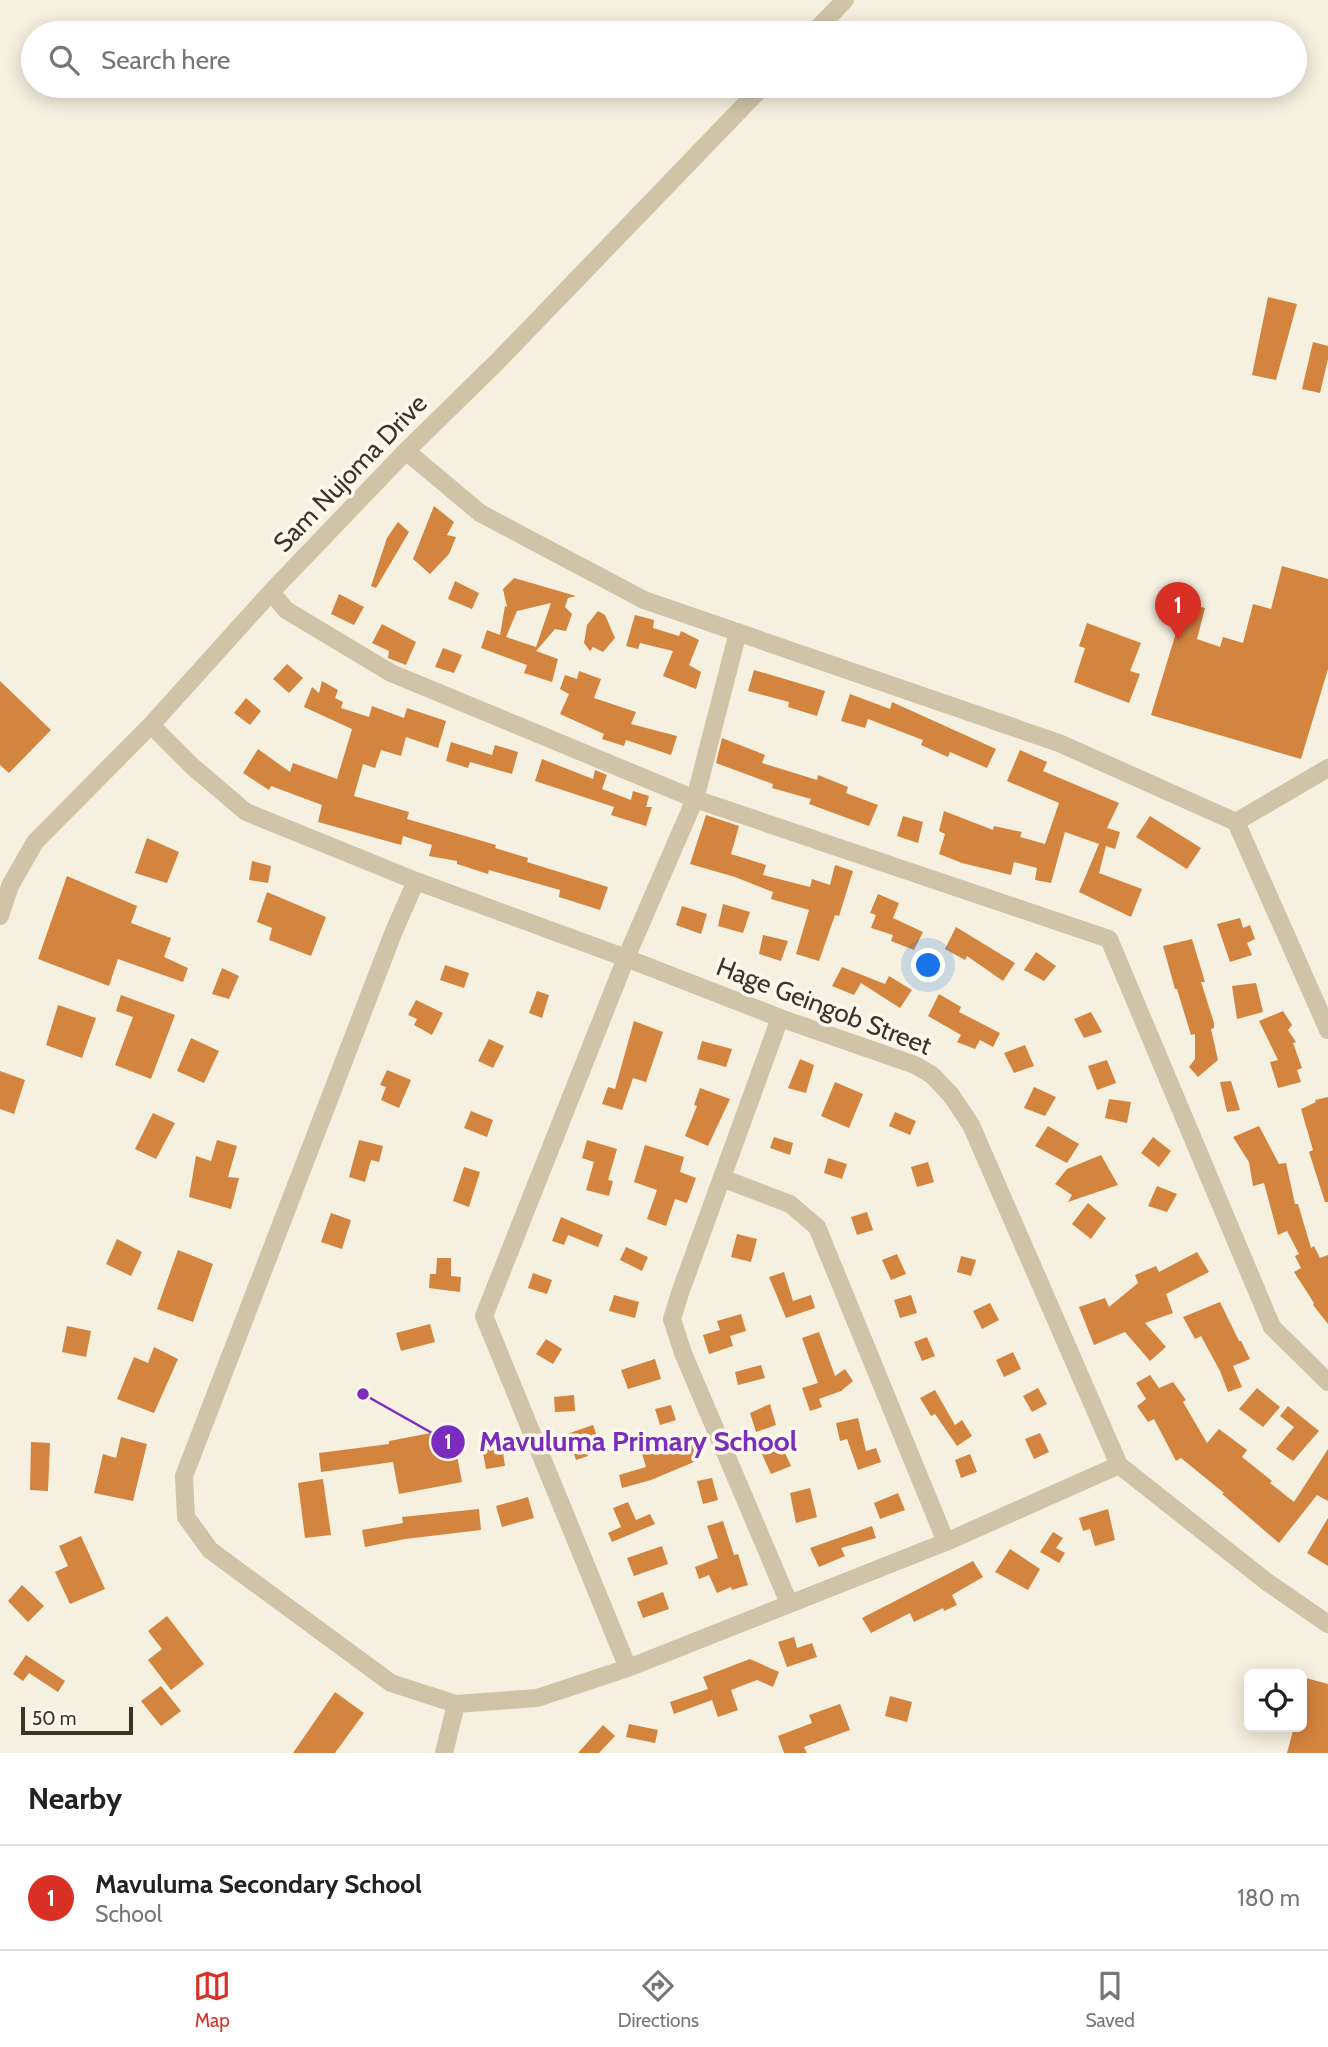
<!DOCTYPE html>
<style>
:root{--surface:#fff;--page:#f6f6f6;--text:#222;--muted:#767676;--line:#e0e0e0;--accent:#d93025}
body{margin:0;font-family:Cabin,sans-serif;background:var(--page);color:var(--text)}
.controls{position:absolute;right:21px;bottom:21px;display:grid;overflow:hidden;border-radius:10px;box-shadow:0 4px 18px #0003}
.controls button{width:63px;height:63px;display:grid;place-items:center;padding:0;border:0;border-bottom:2px solid var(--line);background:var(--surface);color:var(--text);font:35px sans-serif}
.scale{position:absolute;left:21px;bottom:18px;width:112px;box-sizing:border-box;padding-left:7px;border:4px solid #3c3329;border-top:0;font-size:19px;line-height:24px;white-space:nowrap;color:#3c3329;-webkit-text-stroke:5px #fcf8ec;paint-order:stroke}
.you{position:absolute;left:929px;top:966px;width:24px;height:24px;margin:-18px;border:5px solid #fff;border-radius:50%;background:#1a73e8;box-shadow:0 0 0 10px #1a73e833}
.badge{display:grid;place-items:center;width:46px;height:46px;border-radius:50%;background:var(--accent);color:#fff;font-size:23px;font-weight:700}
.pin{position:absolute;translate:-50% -58px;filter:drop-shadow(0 2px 4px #0008)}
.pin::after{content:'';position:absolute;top:37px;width:24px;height:21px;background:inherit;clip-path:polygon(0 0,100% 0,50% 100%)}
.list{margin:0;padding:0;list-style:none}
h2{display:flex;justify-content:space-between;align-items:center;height:91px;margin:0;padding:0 28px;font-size:30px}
h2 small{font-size:23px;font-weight:400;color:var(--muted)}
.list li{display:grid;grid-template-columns:46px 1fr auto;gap:21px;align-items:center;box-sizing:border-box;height:105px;padding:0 28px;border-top:2px solid var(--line)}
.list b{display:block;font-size:26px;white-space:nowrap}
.list p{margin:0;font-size:23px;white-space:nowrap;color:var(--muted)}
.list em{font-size:23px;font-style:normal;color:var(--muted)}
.icon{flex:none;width:38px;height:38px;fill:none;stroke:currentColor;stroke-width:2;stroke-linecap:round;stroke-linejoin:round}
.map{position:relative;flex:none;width:1328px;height:1753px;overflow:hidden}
.search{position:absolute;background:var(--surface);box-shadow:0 4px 18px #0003;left:21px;right:21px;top:21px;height:77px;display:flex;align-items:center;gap:18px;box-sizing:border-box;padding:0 24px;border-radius:38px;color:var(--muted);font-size:26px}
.sheet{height:196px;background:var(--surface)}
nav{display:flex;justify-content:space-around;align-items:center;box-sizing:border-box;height:98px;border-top:2px solid var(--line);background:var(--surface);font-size:19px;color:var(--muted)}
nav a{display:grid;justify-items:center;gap:4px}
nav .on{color:var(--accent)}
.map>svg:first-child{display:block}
.building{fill:#d3843f;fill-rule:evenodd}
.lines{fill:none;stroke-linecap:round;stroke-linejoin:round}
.minor{stroke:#d0c3a8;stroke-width:18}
.labels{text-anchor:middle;stroke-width:7;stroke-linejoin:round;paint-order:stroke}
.street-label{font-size:26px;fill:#3c3329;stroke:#fcf8ec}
.leader{fill:none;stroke:#7b2cbf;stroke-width:2.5}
.callout-dot{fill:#7b2cbf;stroke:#fcf8ec;stroke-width:2.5}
.mark-label{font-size:21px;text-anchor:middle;font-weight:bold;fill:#fff}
.callout-label{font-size:28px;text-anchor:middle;font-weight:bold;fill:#7b2cbf;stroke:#fcf8ec;stroke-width:7;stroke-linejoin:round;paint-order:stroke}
</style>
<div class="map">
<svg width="1328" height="1753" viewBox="0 0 1328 1753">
<rect width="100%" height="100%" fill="#f5f0df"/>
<path class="building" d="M1268,297L1297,304L1276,380L1252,375Z
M1313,342L1328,346V359L1320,393L1302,389Z
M434,506L454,522L447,535L456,537L449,554L430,574L413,559Z
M398,522L409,532L376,588L371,586L387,538Z
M1282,566L1328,579V669L1301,759L1151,715L1185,603L1205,608L1197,639L1220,647L1223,637L1243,643L1253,604L1271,609Z
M514,578L576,596L568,598L565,607L572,614L566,631L555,629L536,651L558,659L552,682L524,673L527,665L481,648L487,630L500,635L505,606L507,607L503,589ZM551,603L536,647L506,637L517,611Z
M455,581L479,593L472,609L448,599Z
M339,594L364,607L354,625L331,614Z
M598,611L605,615L615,638L603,652L593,647L590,651L584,643L587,625Z
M635,615L654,620L653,628L679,636L681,631L699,640L689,665L701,672L696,689L663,676L673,651L640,643L638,649L626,646Z
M1087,623L1141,643L1130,671L1140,674L1129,703L1074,682L1085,648L1079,646Z
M382,624L416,642L406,665L388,658L389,651L372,643Z
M443,648L462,655L454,673L435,667Z
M287,664L303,678L289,693L273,679Z
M754,670L825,691L817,716L788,707L789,702L748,691Z
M579,671L601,679L594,698L636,712L631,724L677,736L671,755L626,740L624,746L602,739L604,734L560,714L569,694L560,689L565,675L577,679Z
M0,681L51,730L9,773L0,765Z
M322,681L338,690L335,698L343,702L341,708L369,717L372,706L404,718L407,708L446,721L438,748L406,737L401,756L381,750L375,768L363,764L354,796L409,812L407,819L496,845L495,848L528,858L527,862L608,887L600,910L559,897L560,890L489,870L488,874L457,864V861L429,856L432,845L403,836L401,845L318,822L322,805L271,786L269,790L243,773L258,749L290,772L293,763L337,779L352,729L304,707L312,687L319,693Z
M850,694L890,709L892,702L996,749L987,768L950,752L948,757L921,745L923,740L868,719L865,728L841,721Z
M246,698L261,711L250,725L234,713Z
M722,738L765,755L762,763L817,780L818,775L848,787L846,793L878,805L869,826L809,804L811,799L772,788L773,784L716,763Z
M451,742L492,755L495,745L518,752L512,774L470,762L468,768L446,761Z
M1020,750L1047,762L1043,771L1119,803L1107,828L1120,832L1115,849L1106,846L1099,873L1142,889L1131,917L1079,892L1099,844L1065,832L1051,883L1035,880L1037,868L1014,862L1011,875L962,863L939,854L945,834L939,831L944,811L993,830L994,826L1022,832L1020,837L1045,844L1059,803L1007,781Z
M542,759L593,779L595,770L607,775L602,789L631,800L633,791L649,796L646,807H652L646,826L611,815L614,807L535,781Z
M706,815L739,826L731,854L766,865L763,875L810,887L812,879L830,885L835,865L853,871L839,916L835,915L819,961L796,954L809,910L771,899L773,892L735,877L690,864Z
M903,816L923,822L918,843L897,836Z
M1150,816L1201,848L1187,869L1136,837Z
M147,838L179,852L167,883L135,873Z
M252,861L271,866L268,883L249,880Z
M67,876L137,906L131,923L171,938L164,957L188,968L183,982L118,959L109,986L38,959Z
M267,892L326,917L311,956L269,940L272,928L257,922Z
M878,894L899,903L893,918L923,932L914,950L891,941L893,935L871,928L876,915L870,913Z
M723,904L750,912L743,933L718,926Z
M682,906L707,914L701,934L676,925Z
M1240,918L1243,928L1250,925L1255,939L1247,943L1252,955L1230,962L1217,924Z
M956,927L1015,963L1003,981L967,956L965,960L945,949Z
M763,935L788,941L781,961L759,954Z
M1192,939L1205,982H1201L1214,1023V1028L1211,1029L1218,1060L1198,1077L1189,1067L1195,1059V1034L1191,1035L1177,989H1175L1163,946Z
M1036,952L1056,966L1044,981L1024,970Z
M445,965L469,973L464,988L440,980Z
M842,967L885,984L889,976L912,990L900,1008L861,983L854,995L832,986Z
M222,968L239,976L229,999L212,994Z
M1256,983L1263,1012L1237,1019L1232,986Z
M537,991L549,995L542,1018L529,1013Z
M939,994L961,1007L959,1012L1000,1033L993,1047L980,1040L975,1049L957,1042L961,1035L928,1016Z
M121,995L175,1015L151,1079L115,1065L133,1017L116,1011Z
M416,1000L443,1013L432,1035L414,1025L417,1019L408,1015Z
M58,1005L96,1018L82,1058L46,1045Z
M1283,1011L1292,1025L1288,1030L1296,1042L1293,1043L1302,1068L1297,1070L1301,1082L1278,1088L1270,1062L1278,1060L1259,1021Z
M1091,1012L1102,1032L1084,1038L1074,1019Z
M634,1021L663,1032L646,1082L633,1078L622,1110L602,1104L608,1087L615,1089Z
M191,1038L219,1051L204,1083L177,1071Z
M489,1039L504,1046L493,1068L478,1061Z
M702,1041L732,1049L726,1067L697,1059Z
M1025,1045L1034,1066L1014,1073L1004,1053Z
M800,1059L814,1065L806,1093L788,1088Z
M1107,1060L1116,1083L1097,1090L1088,1066Z
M387,1070L411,1080L399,1108L381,1100L386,1087L380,1085Z
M0,1071L25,1080L14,1114L0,1109Z
M1231,1081L1240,1110L1227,1112L1220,1082Z
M835,1082L863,1094L849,1128L821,1116Z
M1034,1087L1056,1097L1045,1116L1024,1108Z
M700,1088L730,1099L708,1146L685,1136L697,1106L694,1105Z
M1328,1097V1202H1325L1309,1152L1313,1150L1301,1109L1316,1102L1315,1100Z
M1109,1099L1131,1102L1127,1123L1105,1118Z
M471,1111L493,1120L487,1137L464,1128Z
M895,1112L916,1121L910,1135L889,1126Z
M153,1113L175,1123L156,1159L135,1149Z
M1048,1126L1079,1144L1067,1163L1035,1146Z
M1259,1126L1279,1164L1286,1163L1295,1204H1298L1311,1248L1314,1246L1320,1258L1328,1255V1324L1313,1305L1314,1303L1294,1272L1301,1268L1295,1256L1299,1254L1287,1231L1278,1235L1264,1183L1253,1186L1249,1162L1233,1137Z
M774,1137L793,1143L790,1155L770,1148Z
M1153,1137L1171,1151L1159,1167L1141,1153Z
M217,1140L237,1146L228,1177L239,1178L231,1209L189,1197L196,1156L211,1161Z
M359,1140L383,1146L379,1162L371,1160L365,1182L349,1177Z
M587,1140L617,1149L608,1180L613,1181L609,1196L586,1190L594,1162L582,1158Z
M645,1145L684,1157L680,1172L696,1178L687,1203L675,1199L666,1226L647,1219L657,1190L634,1182Z
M1101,1155L1118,1185L1068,1202L1072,1195L1055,1184L1067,1169Z
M828,1158L847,1164L842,1179L824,1173Z
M928,1162L934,1182L917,1187L911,1167Z
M464,1167L480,1172L469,1207L453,1201Z
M1157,1186L1177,1194L1167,1212L1148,1206Z
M1088,1203L1106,1218L1091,1239L1072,1224Z
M867,1212L873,1230L857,1235L851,1217Z
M331,1213L351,1220L342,1249L321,1242Z
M561,1217L603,1235L598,1247L568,1235L564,1245L552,1241Z
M737,1234L757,1239L751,1262L731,1257Z
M117,1239L142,1252L131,1276L106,1264Z
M626,1247L648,1257L642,1271L620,1260Z
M178,1250L213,1264L193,1322L157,1309Z
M1197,1252L1209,1272L1166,1294L1173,1313L1145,1323L1166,1347L1150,1361L1125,1332L1094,1345L1079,1307L1105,1298L1109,1307L1138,1283L1135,1275L1156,1266L1159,1272Z
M897,1254L906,1274L891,1280L882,1260Z
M961,1256L976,1260L971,1276L957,1272Z
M437,1258H451V1276L461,1277L460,1292L429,1288L430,1274H436Z
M784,1272L793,1301L811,1295L815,1308L786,1318L769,1277Z
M533,1273L552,1280L547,1294L528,1288Z
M614,1295L639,1302L635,1318L609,1311Z
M911,1295L917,1313L900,1318L894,1300Z
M1220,1302L1239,1341H1241L1250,1359L1233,1366L1242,1387L1228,1392L1220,1371L1201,1336L1195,1339L1183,1317Z
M990,1303L999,1320L982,1329L973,1311Z
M741,1314L746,1331L730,1336L733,1346L709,1354L703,1335L720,1330L717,1321Z
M430,1324L435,1342L401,1351L396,1333Z
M67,1326L91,1331L86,1357L62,1352Z
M819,1332L835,1376L845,1369L853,1381L841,1391L819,1399L822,1407L810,1411L802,1388L818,1383L802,1338Z
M927,1337L935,1356L922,1361L914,1342Z
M546,1339L562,1349L553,1364L536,1354Z
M154,1347L178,1359L154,1413L117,1399L134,1357L148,1363Z
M1013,1352L1021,1369L1004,1377L996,1360Z
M655,1359L661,1379L628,1389L621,1370Z
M761,1365L765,1378L738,1385L735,1372Z
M1150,1375L1159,1388L1173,1382L1186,1400L1183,1402L1207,1443L1219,1429L1247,1450L1242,1457L1272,1481L1270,1483L1294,1502L1328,1449V1501L1317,1495L1279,1543L1222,1494L1224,1493L1181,1458L1176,1461L1154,1419L1148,1422L1137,1406L1146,1399L1136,1383Z
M1038,1388L1047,1404L1032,1412L1023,1396Z
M1257,1388L1280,1407L1263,1427L1239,1409Z
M935,1390L955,1425L962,1420L972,1436L957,1446L935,1414L931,1416L920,1398Z
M574,1395L575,1411L555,1412L554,1397Z
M770,1404L776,1425L756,1432L750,1413Z
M671,1405L676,1420L660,1425L655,1409Z
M1288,1406L1319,1431L1293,1461L1276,1449L1294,1427L1280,1416Z
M858,1418L866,1451L876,1448L881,1462L858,1470L847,1439L840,1441L836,1423Z
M593,1425L599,1442L585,1447L588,1456L576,1460L573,1451L569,1452L564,1435Z
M452,1429L462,1482L399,1494L393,1462L321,1472L319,1453L389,1444V1441Z
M1040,1433L1049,1452L1034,1459L1025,1439Z
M121,1437L147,1444L133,1501L94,1493L103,1454L116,1458Z
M692,1438L701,1459L651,1480L622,1488L619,1475L646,1467L640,1447L651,1443L654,1454Z
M31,1442L50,1443L48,1491L30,1490Z
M781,1444L791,1466L771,1474L761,1452Z
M502,1445L505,1466L486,1469L482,1448Z
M970,1454L977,1472L961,1478L955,1460Z
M712,1478L718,1500L703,1504L697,1481Z
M323,1479L331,1535L305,1538L298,1483Z
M810,1488L817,1517L796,1523L790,1493Z
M898,1493L905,1510L880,1519L874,1503Z
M528,1497L534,1518L502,1527L496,1506Z
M628,1502L636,1520L650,1514L655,1524L612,1542L608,1533L621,1527L613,1508Z
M479,1509L481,1530L405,1539L365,1547L362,1530L403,1523L402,1517Z
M1108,1509L1115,1540L1095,1546L1090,1529L1083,1531L1079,1518Z
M1328,1518V1566L1307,1553Z
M723,1521L734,1555L738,1554L748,1585L732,1590L731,1587L717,1593L709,1575L699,1579L695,1567L718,1558L707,1526Z
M872,1526L876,1538L841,1548L845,1556L819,1567L810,1548Z
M1053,1532L1063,1538L1056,1548L1065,1553L1059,1563L1040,1552Z
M81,1536L105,1589L70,1604L55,1572L68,1566L59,1546Z
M662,1546L668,1564L634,1576L627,1558Z
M1010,1549L1040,1569L1028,1590L995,1572Z
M973,1561L983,1577L952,1595L957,1605L944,1611L943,1608L914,1622L910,1613L871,1633L862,1618Z
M22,1585L44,1606L28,1622L8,1601Z
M663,1592L669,1609L643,1618L637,1602Z
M167,1616L204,1664L171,1690L148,1660L162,1649L148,1631Z
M794,1637L797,1648L812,1643L817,1657L787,1667L778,1642Z
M26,1655L65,1681L58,1692L29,1673L23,1681L13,1674Z
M750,1659L779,1672L773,1687L757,1680L731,1690L738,1710L718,1717L712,1700L674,1714L670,1702L708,1689L703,1677Z
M1306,1678L1328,1684V1753H1287L1294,1727H1302V1695Z
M161,1686L181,1711L161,1726L141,1701Z
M335,1692L364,1713L335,1753H293Z
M890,1696L912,1702L907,1722L885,1716Z
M840,1704L850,1730L804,1747L807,1753H784L778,1736L812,1723L809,1715Z
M629,1724L658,1730L655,1743L626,1737Z
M603,1725L615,1736L599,1753H578Z"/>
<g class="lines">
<path class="minor" d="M813,33L845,0
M406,451L480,513L644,600L1059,743L1236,822L1328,768
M271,592L286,610L391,673L695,799L1109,939L1272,1327L1328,1382
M151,725L193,767L246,812L416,881L626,958L780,1018L915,1065L932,1075L951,1095L971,1125L1119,1465L1267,1582L1328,1624
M1236,822L1328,1030
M416,881L394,931L184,1476L186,1517L210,1550L391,1683L456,1704
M0,916L10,886L35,842L151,725L271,592L406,451L498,361L763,86
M780,1018L680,1293L672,1319L683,1353L789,1603
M722,1178L790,1204L817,1227L946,1542
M628,1668L484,1316L626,958L695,799L738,632
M444,1753L456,1704L537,1698L628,1668L946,1542L1119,1465"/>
</g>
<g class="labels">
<g class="street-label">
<text transform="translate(350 473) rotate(-46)" y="9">Sam Nujoma Drive</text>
<text transform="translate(824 1006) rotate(21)" y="9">Hage Geingob Street</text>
</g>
</g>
<path class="leader" d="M363 1394L448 1442"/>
<g class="callout-dot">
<circle cx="363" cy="1394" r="7"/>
<circle cx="448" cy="1442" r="18"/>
</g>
<g class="mark-label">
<text x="448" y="1449">1</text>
</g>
<g class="callout-label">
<text x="638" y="1451">Mavuluma Primary School</text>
</g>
</svg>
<div class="controls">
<button><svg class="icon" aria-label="locate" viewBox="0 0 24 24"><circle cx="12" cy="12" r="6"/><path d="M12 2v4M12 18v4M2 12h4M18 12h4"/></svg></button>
</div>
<div class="scale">50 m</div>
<div class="you"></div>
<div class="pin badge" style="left:1178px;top:640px">1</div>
<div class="search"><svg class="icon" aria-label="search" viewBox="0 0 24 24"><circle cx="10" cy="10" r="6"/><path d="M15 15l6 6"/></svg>Search here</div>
</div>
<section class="sheet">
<h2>Nearby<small></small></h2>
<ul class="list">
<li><span class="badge">1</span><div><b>Mavuluma Secondary School</b><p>School</p></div><em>180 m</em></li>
</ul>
</section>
<nav>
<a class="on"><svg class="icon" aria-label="map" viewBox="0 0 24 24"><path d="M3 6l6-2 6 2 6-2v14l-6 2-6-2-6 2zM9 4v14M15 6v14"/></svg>Map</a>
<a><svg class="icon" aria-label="directions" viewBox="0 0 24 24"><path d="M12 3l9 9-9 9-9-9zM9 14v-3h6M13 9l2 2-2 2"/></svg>Directions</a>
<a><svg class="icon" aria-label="saved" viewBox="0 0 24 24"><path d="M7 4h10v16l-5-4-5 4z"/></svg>Saved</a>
</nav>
